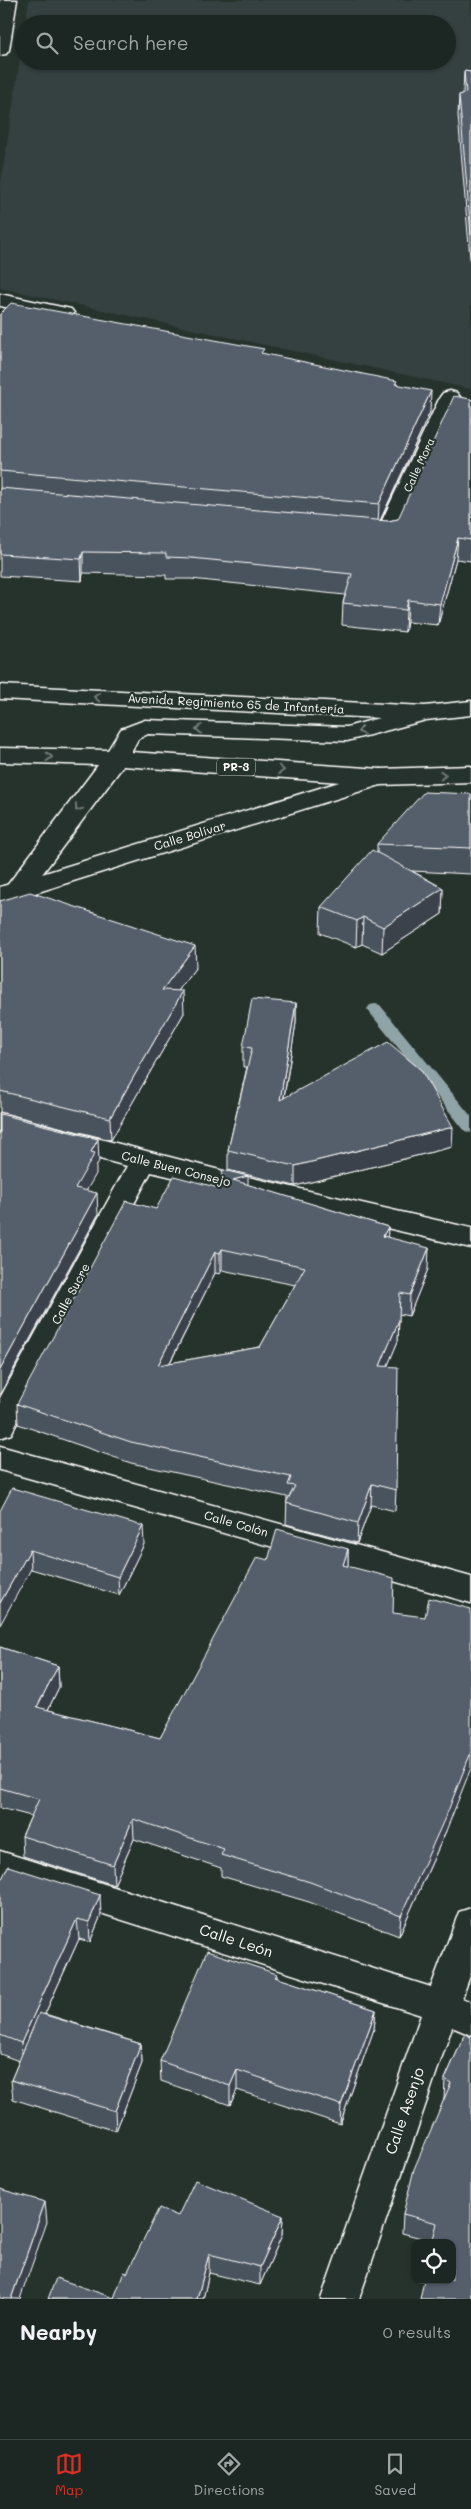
<!DOCTYPE html>
<meta charset="utf-8">
<style>
:root{--surface:#1c2622;--page:#29322f;--text:#f1f3f6;--muted:#a0a5a5;--line:#3a4340;--accent:#d93025}
body{margin:0;font-family:Mali,sans-serif;background:var(--page);color:var(--text)}
.controls{position:absolute;right:15px;bottom:15px;display:grid;overflow:hidden;border-radius:10px;box-shadow:0 1px 4px #0004}
.controls button{width:45px;height:45px;display:grid;place-items:center;padding:0;border:0;border-bottom:1px solid var(--line);background:var(--surface);color:var(--text);font:25px sans-serif}
.list{margin:0;padding:0;list-style:none}
h2{display:flex;justify-content:space-between;align-items:center;height:65px;margin:0;padding:0 20px;font-size:21px}
h2 small{font-size:16px;font-weight:400;color:var(--muted)}
.icon{flex:none;width:28px;height:28px;fill:none;stroke:currentColor;stroke-width:2;stroke-linecap:round;stroke-linejoin:round}
.map{position:relative;flex:none;width:471px;height:2299px;overflow:hidden}
.search{position:absolute;background:var(--surface);box-shadow:0 1px 4px #0004;left:15px;right:15px;top:15px;height:55px;display:flex;align-items:center;gap:12px;box-sizing:border-box;padding:0 18px;border-radius:28px;color:var(--muted);font-size:19px}
.sheet{height:140px;background:var(--surface)}
nav{display:flex;justify-content:space-around;align-items:center;box-sizing:border-box;height:70px;border-top:1px solid var(--line);background:var(--surface);font-size:14px;color:var(--muted)}
nav a{display:grid;justify-items:center;gap:2px}
nav .on{color:var(--accent)}
.map>svg:first-child{display:block}
.built{fill:#344040}
.lines{fill:none;stroke-linecap:round;stroke-linejoin:round}
.stream{fill:#90a3a7;fill-rule:evenodd}
.minor-casing{stroke:#fff;stroke-width:3}
.highway-casing{stroke:#fff;stroke-width:3}
.minor{fill:#26332d;fill-rule:evenodd}
.highway{fill:#26332d;fill-rule:evenodd}
.wall{fill:#48525d;stroke:#fff;fill-rule:evenodd}
.shaded-wall{fill:#3b424c;stroke:#fff}
.building{fill:#545f6c;stroke:#fff;fill-rule:evenodd}
.oneway{stroke:#727a76}
.labels{text-anchor:middle;stroke-width:4.5;stroke-linejoin:round;paint-order:stroke}
.far-street-label{font-size:11px;fill:#fff;stroke:#26332d}
.shield{fill:#26332d;stroke:#bec2c0;stroke-width:1}
.shield-label{font-size:11px;font-weight:bold;fill:#fff}
.street-label{font-size:12px;fill:#fff;stroke:#26332d}
.near-street-label{font-size:15px;fill:#fff;stroke:#26332d}
</style>
<div class="map">
<svg width="471" height="2299" viewBox="0 0 471 2299">
<rect width="100%" height="100%" fill="#26332d"/>
<filter id="ink" filterUnits="userSpaceOnUse"><feTurbulence type="fractalNoise" baseFrequency=".02" numOctaves="2"/><feDisplacementMap in="SourceGraphic" scale="10" xChannelSelector="R" yChannelSelector="G"/><feConvolveMatrix kernelMatrix="1 2 1 2 8 2 1 2 1" color-interpolation-filters="sRGB"/></filter>
<g filter="url(#ink)">
<path class="built" d="M29,0H471V389L0,288V189L24,33V61H447V24H25Z"/>
<g class="lines">
<path class="stream" d="M375,1004L380,1005L471,1116V1133L465,1131L370,1013L367,1009L370,1005Z"/>
<defs>
<path id="minor" d="M0,0H17L9,50L6,54L0,55Z
M0,294L71,309L74,313L71,317L64,319L0,306Z
M450,391L457,393L460,397L398,534L395,539L387,541L357,537L354,532L357,527H379L440,397L443,393Z
M381,769L390,772L393,777L390,782L0,904V887Z
M0,1113L235,1174L471,1228V1248L151,1172L11,1434L0,1438V1398L127,1166L0,1133Z
M0,1446L471,1577V1603L0,1470Z
M0,1851L431,1987L459,1912L471,1908V1973L462,1998L471,2002V2035L452,2027L359,2299H321L421,2015L0,1881Z"/>
<path id="highway" d="M0,685L425,706L471,701V715L426,720L347,741L148,734L138,739L131,752L381,769L471,766V782L381,785L123,766L25,897L16,899L7,897L3,891L98,765L0,762V748L108,750L121,729L145,720L347,727L379,718L0,699Z"/>
</defs>
<use href="#minor" class="minor-casing"/>
<use href="#highway" class="highway-casing"/>
<use href="#minor" class="minor"/>
<use href="#highway" class="highway"/>
</g>
<path class="wall" d="M464,71L471,72V270L458,115L459,95L463,94Z
M0,314L263,354L397,384L430,412L380,521H388L398,519L471,399V561L456,559L438,625L407,622L405,632L342,625L343,603L345,595L191,579H166V575L83,573L82,581L0,576Z
M471,794V874L412,871L443,888L442,914L382,953L362,944L356,947L320,933L321,907L377,853V844Z
M0,901L196,967L178,991L184,1013L111,1140L0,1112Z
M296,1003V1023L284,1098L452,1147L295,1186L228,1170V1150L247,1067H243V1047Z
M248,1185L388,1227L387,1237L428,1269L409,1316L399,1314L398,1341L387,1367L396,1490L395,1511L371,1505L357,1543L286,1524L287,1497L131,1463L18,1424L17,1404L156,1209L219,1188ZM222,1270L295,1285L260,1347L170,1363L215,1273L220,1274Z
M12,1488L144,1544L119,1595L31,1569Z
M348,1549V1566L393,1613L446,1831L399,1936L309,1902L221,1876V1868L134,1839L114,1885L23,1856L22,1836L31,1816L0,1808V1647L58,1666L59,1687L48,1710L160,1738L268,1560Z
M0,1883L101,1915L90,1942L79,1939L45,2014L141,2044L142,2063L116,2131L13,2099L11,2080L19,2061L0,2054Z
M277,1974V1978L376,2010L374,2029L340,2124L237,2090L230,2105L161,2081L160,2061Z
M465,2034L471,2299L433,2241L402,2233L403,2214L444,2099L445,2079Z
M178,2216H283L282,2235L260,2285L209,2273L203,2299H48L114,2298L127,2273Z"/>
<path class="shaded-wall" d="M431,391L430,412L378,525L379,504Z
M458,538L456,559L438,625L440,604Z
M83,552V573L82,581L81,559Z
M408,600L407,622L405,632L406,610Z
M443,888L442,914L382,953L383,927Z
M363,917L362,944L356,947L357,921Z
M195,946L196,967L163,1011L162,990Z
M183,991L184,1013L111,1140L110,1118Z
M296,1003V1023L280,1120V1100Z
M453,1127L452,1147L295,1186V1166Z
M98,1139L99,1161L96,1167V1174L76,1209L75,1188L91,1152Z
M248,1176V1197L233,1180Z
M97,1193L98,1215L0,1394V1370Z
M388,1227L387,1248L383,1236Z
M429,1248L428,1269L409,1316L410,1295Z
M222,1249V1270L220,1274V1253Z
M215,1252V1273L158,1386V1365Z
M399,1320L398,1341L379,1387L380,1366Z
M372,1484L371,1505L357,1543L358,1523Z
M143,1526L144,1544L119,1595L118,1577Z
M348,1549V1570L343,1565Z
M30,1550L31,1569L0,1625V1603Z
M58,1666L59,1687L39,1728L37,1707Z
M471,1752V1768L446,1831L399,1936L401,1916Z
M133,1819L134,1839L114,1885L113,1865Z
M100,1895L101,1915L90,1942L89,1922Z
M77,1919L79,1939L23,2062L21,2043Z
M376,2010L374,2029L340,2124L341,2105Z
M141,2044L142,2063L116,2131L115,2111Z
M237,2070V2090L230,2105V2086Z
M45,2202L47,2222L20,2299H11Z
M283,2216L282,2235L260,2285V2267Z
M209,2254V2273L203,2299H197Z"/>
<path class="building" d="M464,71L471,72V235L459,95L466,93Z
M11,303L264,349L261,353L397,381L395,384L431,391L379,504L0,471V314Z
M454,396L471,399V540L458,538L440,604L408,600L406,610L343,603L352,574L191,558L166,557V553L83,552L81,559L0,554V488L388,521L398,519Z
M424,792L471,794V848L377,844Z
M372,850L443,888L383,927L363,917L357,921L321,907Z
M30,892L195,946L162,990L183,991L110,1118L0,1091V901Z
M252,999L296,1003L280,1100L388,1042L421,1070L453,1127L295,1166L228,1150L252,1048L243,1047Z
M0,1114L98,1139L91,1152L95,1153L75,1188L97,1193L0,1370Z
M223,1170L248,1176L233,1180L388,1227L383,1236L429,1248L410,1295L400,1293L399,1320L380,1366L398,1367L396,1490L372,1484L358,1523L286,1503L295,1486L288,1485L291,1477L131,1442L17,1404L126,1201L156,1209L174,1176L219,1188ZM222,1249L305,1267L260,1347L158,1365L215,1252L220,1253Z
M12,1488L143,1526L118,1577L30,1550L0,1603V1511Z
M277,1529L348,1549L343,1565L394,1578L393,1613L425,1617L429,1598L471,1609V1752L448,1811L401,1916L310,1882L221,1855L224,1849L133,1819L113,1865L22,1836L39,1799L0,1788V1647L58,1666L37,1707L160,1738L257,1557L268,1560Z
M8,1866L100,1895L89,1922L77,1919L21,2043L0,2035V1883Z
M207,1951L277,1974L275,1977L376,2010L341,2105L237,2070L230,2086L160,2061Z
M39,2013L141,2044L115,2111L11,2080Z
M465,2034L471,2037V2299H420L424,2280H452V2243H432L437,2223L403,2214L414,2169L451,2083L445,2079Z
M195,2180L283,2216L260,2267L209,2254L197,2299H48L56,2278L114,2298L124,2272L127,2273L159,2208L178,2216Z
M0,2189L45,2202L11,2299H5L0,2298Z"/>
<defs><path id="oneway-chevron" d="M-2-3.5L2.5 0L-2 3.5" fill="none" stroke-width="1.6" stroke-linecap="round" stroke-linejoin="round" transform="scale(1.25)"/></defs>
<g class="oneway">
<use href="#oneway-chevron" transform="translate(97 697) rotate(-177)"/>
<use href="#oneway-chevron" transform="translate(199 729) rotate(-178)"/>
<use href="#oneway-chevron" transform="translate(361 731) rotate(165)"/>
<use href="#oneway-chevron" transform="translate(49 757) rotate(2)"/>
<use href="#oneway-chevron" transform="translate(281 770) rotate(4)"/>
<use href="#oneway-chevron" transform="translate(443 775) rotate(-2)"/>
<use href="#oneway-chevron" transform="translate(78 808) rotate(127)"/>
</g>
</g>
<g class="labels">
<g class="far-street-label">
<text transform="translate(419 465) rotate(-65)" y="4">Calle Mora</text>
</g>
<rect class="shield" x="217" y="758.5" width="38" height="17" rx="4"/>
<g class="shield-label">
<text x="236" y="771">PR-3</text>
</g>
<g class="street-label">
<text transform="translate(236 704) rotate(3)" y="4">Avenida Regimiento 65 de Infantería</text>
<text transform="translate(190 836) rotate(-17)" y="4">Calle Bolívar</text>
<text transform="translate(176 1169) rotate(14)" y="4">Calle Buen Consejo</text>
<text transform="translate(71 1294) rotate(-62)" y="4">Calle Sucre</text>
<text transform="translate(236 1524) rotate(16)" y="4">Calle Colón</text>
</g>
<g class="near-street-label">
<text transform="translate(236 1941) rotate(18)" y="5">Calle León</text>
<text transform="translate(405 2111) rotate(-71)" y="5">Calle Asenjo</text>
</g>
</g>
</svg>
<div class="controls">
<button><svg class="icon" aria-label="locate" viewBox="0 0 24 24"><circle cx="12" cy="12" r="6"/><path d="M12 2v4M12 18v4M2 12h4M18 12h4"/></svg></button>
</div>
<div class="search"><svg class="icon" aria-label="search" viewBox="0 0 24 24"><circle cx="10" cy="10" r="6"/><path d="M15 15l6 6"/></svg>Search here</div>
</div>
<section class="sheet">
<h2>Nearby<small>0 results</small></h2>
<ul class="list">
</ul>
</section>
<nav>
<a class="on"><svg class="icon" aria-label="map" viewBox="0 0 24 24"><path d="M3 6l6-2 6 2 6-2v14l-6 2-6-2-6 2zM9 4v14M15 6v14"/></svg>Map</a>
<a><svg class="icon" aria-label="directions" viewBox="0 0 24 24"><path d="M12 3l9 9-9 9-9-9zM9 14v-3h6M13 9l2 2-2 2"/></svg>Directions</a>
<a><svg class="icon" aria-label="saved" viewBox="0 0 24 24"><path d="M7 4h10v16l-5-4-5 4z"/></svg>Saved</a>
</nav>
